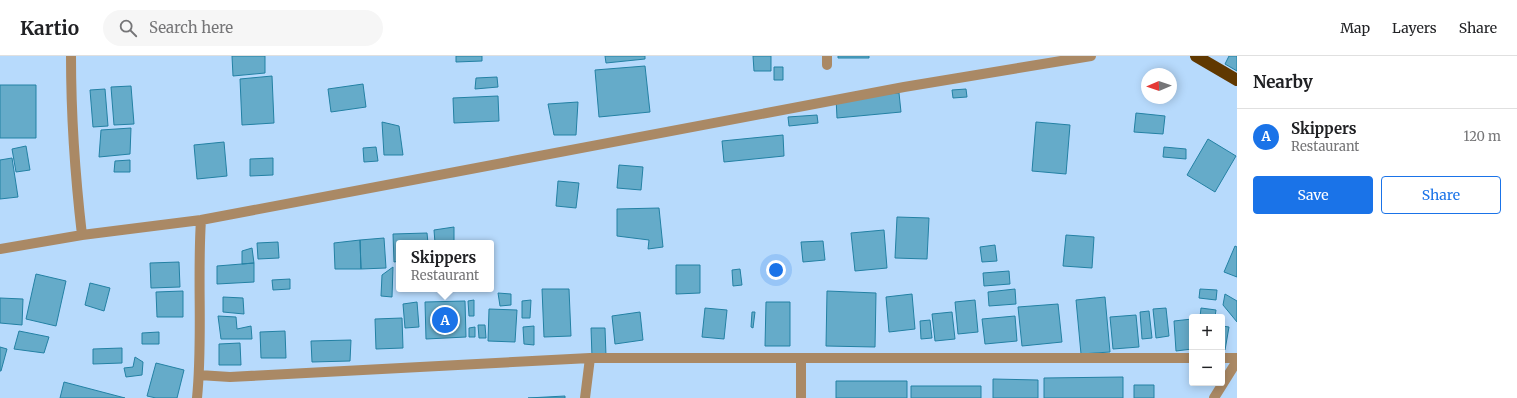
<!DOCTYPE html>
<meta charset="utf-8">
<style>
:root{--surface:#fff;--page:#f6f6f6;--text:#202124;--muted:#757577;--line:#e0e0e0;--accent:#1a73e8}
body{margin:0;font-family:Merriweather,serif;background:var(--page);color:var(--text)}
.controls{position:absolute;right:12px;bottom:12px;display:grid;overflow:hidden;border-radius:4px;box-shadow:0 2px 10px #0003}
.controls button{width:36px;height:36px;display:grid;place-items:center;padding:0;border:0;border-bottom:1px solid var(--line);background:var(--surface);color:var(--text);font:20px sans-serif}
.compass{position:absolute;left:1141px;top:12px;width:36px;height:36px;border-radius:50%;background:var(--surface);box-shadow:0 2px 10px #0003;rotate:268deg}
.you{position:absolute;left:776px;top:214px;width:14px;height:14px;margin:-10px;border:3px solid #fff;border-radius:50%;background:#1a73e8;box-shadow:0 0 0 6px #1a73e833}
.badge{display:grid;place-items:center;width:26px;height:26px;border-radius:50%;background:var(--accent);color:#fff;font-size:13px;font-weight:700}
.pin{position:absolute;translate:-50% -50%;border:2px solid #fff;box-shadow:0 1px 4px #0006}
.popup{position:absolute;left:396px;top:184px;width:98px;height:52px;box-sizing:border-box;display:grid;place-content:center;border-radius:4px;background:var(--surface);filter:drop-shadow(0 1px 3px #0005);font-size:13px;white-space:nowrap;color:var(--muted)}
.popup b{font-size:15px;color:var(--text)}
.popup::after{content:'';position:absolute;left:50%;top:100%;margin-left:-8px;border:8px solid transparent;border-top-color:var(--surface)}
.list{margin:0;padding:0;list-style:none}
h2{display:flex;justify-content:space-between;align-items:center;height:52px;margin:0;padding:0 16px;font-size:17px}
h2 small{font-size:13px;font-weight:400;color:var(--muted)}
.list li{display:grid;grid-template-columns:26px 1fr auto;gap:12px;align-items:center;box-sizing:border-box;height:56px;padding:0 16px;border-top:1px solid var(--line)}
.list b{display:block;font-size:15px;white-space:nowrap}
.list p{margin:0;font-size:13px;white-space:nowrap;color:var(--muted)}
.list em{font-size:13px;font-style:normal;color:var(--muted)}
.actions{display:flex;gap:8px;padding:12px 16px}
.actions a{flex:1;padding:9px 0;border:1px solid var(--accent);border-radius:4px;text-align:center;font-size:14px;color:var(--accent)}
.actions .main{background:var(--accent);color:#fff}
.icon{flex:none;width:22px;height:22px;fill:none;stroke:currentColor;stroke-width:2;stroke-linecap:round;stroke-linejoin:round}
.map{position:relative;flex:none;width:1237px;height:342px;overflow:hidden}
header{display:flex;align-items:center;gap:24px;box-sizing:border-box;height:56px;padding:0 20px;background:var(--surface);border-bottom:1px solid var(--line)}
header strong{font-size:19px}
nav{display:flex;gap:22px;margin-inline-start:auto;font-size:14px}
.search{width:280px;height:36px;background:var(--page);display:flex;align-items:center;gap:10px;box-sizing:border-box;padding:0 14px;border-radius:22px;color:var(--muted);font-size:15px}
main{display:flex}
aside{flex:1;background:var(--surface)}
.map>svg:first-child{display:block}
.building{fill:#65abc9;stroke:#2381a4}
.lines{fill:none;stroke-linecap:round;stroke-linejoin:round}
.minor{stroke:#aa8965;stroke-width:10}
.highway{stroke:#603800;stroke-width:12}
</style>
<header>
<strong>Kartio</strong>
<div class="search"><svg class="icon" aria-label="search" viewBox="0 0 24 24"><circle cx="10" cy="10" r="6"/><path d="M15 15l6 6"/></svg>Search here</div>
<nav><a>Map</a><a>Layers</a><a>Share</a></nav>
</header>
<main>
<div class="map">
<svg width="1237" height="342" viewBox="0 0 1237 342">
<rect width="100%" height="100%" fill="#b7dafc"/>
<path class="building" d="M232,0H265V17L233,20Z
M456,0H482V5L456,6Z
M605,0H645V3L606,7Z
M753,0H771V15H754Z
M838,0H869V2H838Z
M1229,0H1237V15L1225,8Z
M645,10L650,56L599,61L595,14Z
M774,11H783V24H774Z
M272,20L274,67L242,69L240,23Z
M497,21L498,31L475,33L476,22Z
M363,28L366,51L331,56L328,33Z
M0,29H36V82H0Z
M131,30L134,68L114,69L111,31Z
M105,33L108,70L93,71L90,34Z
M966,33L967,41L953,42L952,34Z
M899,37L901,56L837,62L836,42Z
M498,40L499,65L454,67L453,42Z
M578,46L576,79H554L548,48Z
M1136,57L1165,60L1163,78L1134,76Z
M817,59L818,67L789,70L788,61Z
M382,66L399,70L403,99H384Z
M1036,66L1070,69L1066,118L1032,115Z
M131,72L130,98L99,101L101,74Z
M783,79L784,100L724,106L722,85Z
M1208,83L1236,100L1215,136L1187,119Z
M224,86L227,120L197,123L194,89Z
M26,90L30,114L16,116L12,93Z
M376,91L378,105L364,106L363,92Z
M1164,91L1186,93V103L1163,101Z
M12,102L18,141L0,143V104Z
M273,102V119L250,120V103Z
M130,104V116H114L115,105Z
M619,109L643,111L641,134L617,132Z
M558,125L579,127L576,152L556,150Z
M659,152L663,191L648,193L649,184L617,180V153Z
M897,161L929,162L927,203L895,202Z
M454,171V187H435L434,174Z
M884,174L887,212L855,215L851,177Z
M427,177L428,187H399V205L394,206L393,178Z
M1066,179L1094,181L1092,212L1063,210Z
M384,182L386,212L361,213L360,184Z
M360,184L361,213H335L334,187Z
M823,185L825,204L803,206L801,186Z
M278,186L279,202L258,203L257,187Z
M995,189L997,205L982,206L980,191Z
M1235,190L1237,191V221L1224,216Z
M252,192L254,207L242,208V195Z
M179,206L180,231L151,232L150,207Z
M254,207V226L217,228V210Z
M676,209H700V237L676,238Z
M393,211L392,241L381,240L382,219Z
M740,213L742,229L733,230L732,214Z
M1009,215L1010,228L984,230L983,217Z
M36,218L66,225L56,270L26,263Z
M290,223V233L273,234L272,224Z
M90,227L110,232L104,255L85,249Z
M542,233H569L571,280L544,281Z
M1015,233L1016,248L989,250L988,236Z
M1200,233L1217,234L1216,244L1199,242Z
M183,235V261H157L156,236Z
M827,235L876,237L875,291L826,290Z
M498,237L511,238V249L500,250Z
M912,238L915,273L889,276L886,241Z
M1225,238L1237,245V266L1223,249Z
M223,241L243,242L244,258L223,256Z
M1105,241L1110,296L1081,298L1076,244Z
M0,242L23,243L22,269L0,267Z
M474,244V260H469L468,245Z
M531,244L530,262H522V245Z
M975,244L978,276L958,278L955,246Z
M465,245L466,281L426,283L425,246Z
M417,246L419,271L405,272L403,248Z
M766,246H790V290H765Z
M1058,248L1062,286L1022,290L1018,251Z
M705,252L727,254L724,283L702,281Z
M1166,252L1169,280L1156,282L1153,253Z
M1201,252L1216,254L1215,261H1200Z
M489,253L517,254L515,286L488,285Z
M1149,255L1152,282L1142,283L1140,256Z
M640,256L643,284L615,288L612,260Z
M752,256H755L753,272L751,271Z
M952,256L955,283L935,285L932,258Z
M1136,259L1139,291L1113,293L1110,261Z
M218,260L236,261L237,273L251,270L252,283H221Z
M1015,260L1017,285L985,288L982,263Z
M402,262L403,292L376,293L375,263Z
M1192,263V293L1176,295L1174,265Z
M930,264L932,282L921,283L920,265Z
M478,269H485L486,282H479Z
M534,270V289L524,288L523,271Z
M1222,270L1229,271L1225,294H1222Z
M475,271V281H469V272Z
M591,272H605L606,300L592,301Z
M19,275L49,281L44,297L14,293Z
M285,275L286,302H261L260,276Z
M159,276V288H142V277Z
M351,284L350,305L312,306L311,285Z
M240,287L241,309H219V288Z
M0,291L7,293L1,315H0Z
M122,292V307L93,308V293Z
M135,301L143,306L142,319L126,321L124,312L133,311Z
M156,307L184,314L177,342H156L147,340Z
M1123,321V342H1044V322Z
M993,323L1038,324V342H993Z
M836,325H907V342H836Z
M64,326L125,342H60Z
M1134,329H1154V342H1134Z
M911,330H981V342H911Z
M565,340V342H528Z"/>
<g class="lines">
<path class="minor" d="M71,0C71,60 75,119 82,179
M827,9V0
M0,193L82,179L201,164L904,31L1091,0
M1222,302H1237
M199,319L230,321L590,302H1192
M197,342C203,283 197,223 201,164
M585,342L590,302
M801,342V302
M1214,342L1237,305"/>
<path class="highway" d="M1196,0L1237,24"/>
</g>
</svg>
<div class="controls">
<button>+</button>
<button>−</button>
</div>
<svg class="compass" viewBox="-18 -18 36 36"><path d="M0-13l5 13h-10z" fill="#e53935"/><path d="M0 13l5-13h-10z" fill="#757577"/></svg>
<div class="you"></div>
<div class="pin badge" style="left:445px;top:264px">A</div>
<div class="popup"><b>Skippers</b>Restaurant</div>
</div>
<aside>
<h2>Nearby<small></small></h2>
<ul class="list">
<li><span class="badge">A</span><div><b>Skippers</b><p>Restaurant</p></div><em>120 m</em></li>
</ul>
<div class="actions"><a class="main">Save</a><a>Share</a></div>
</aside>
</main>
